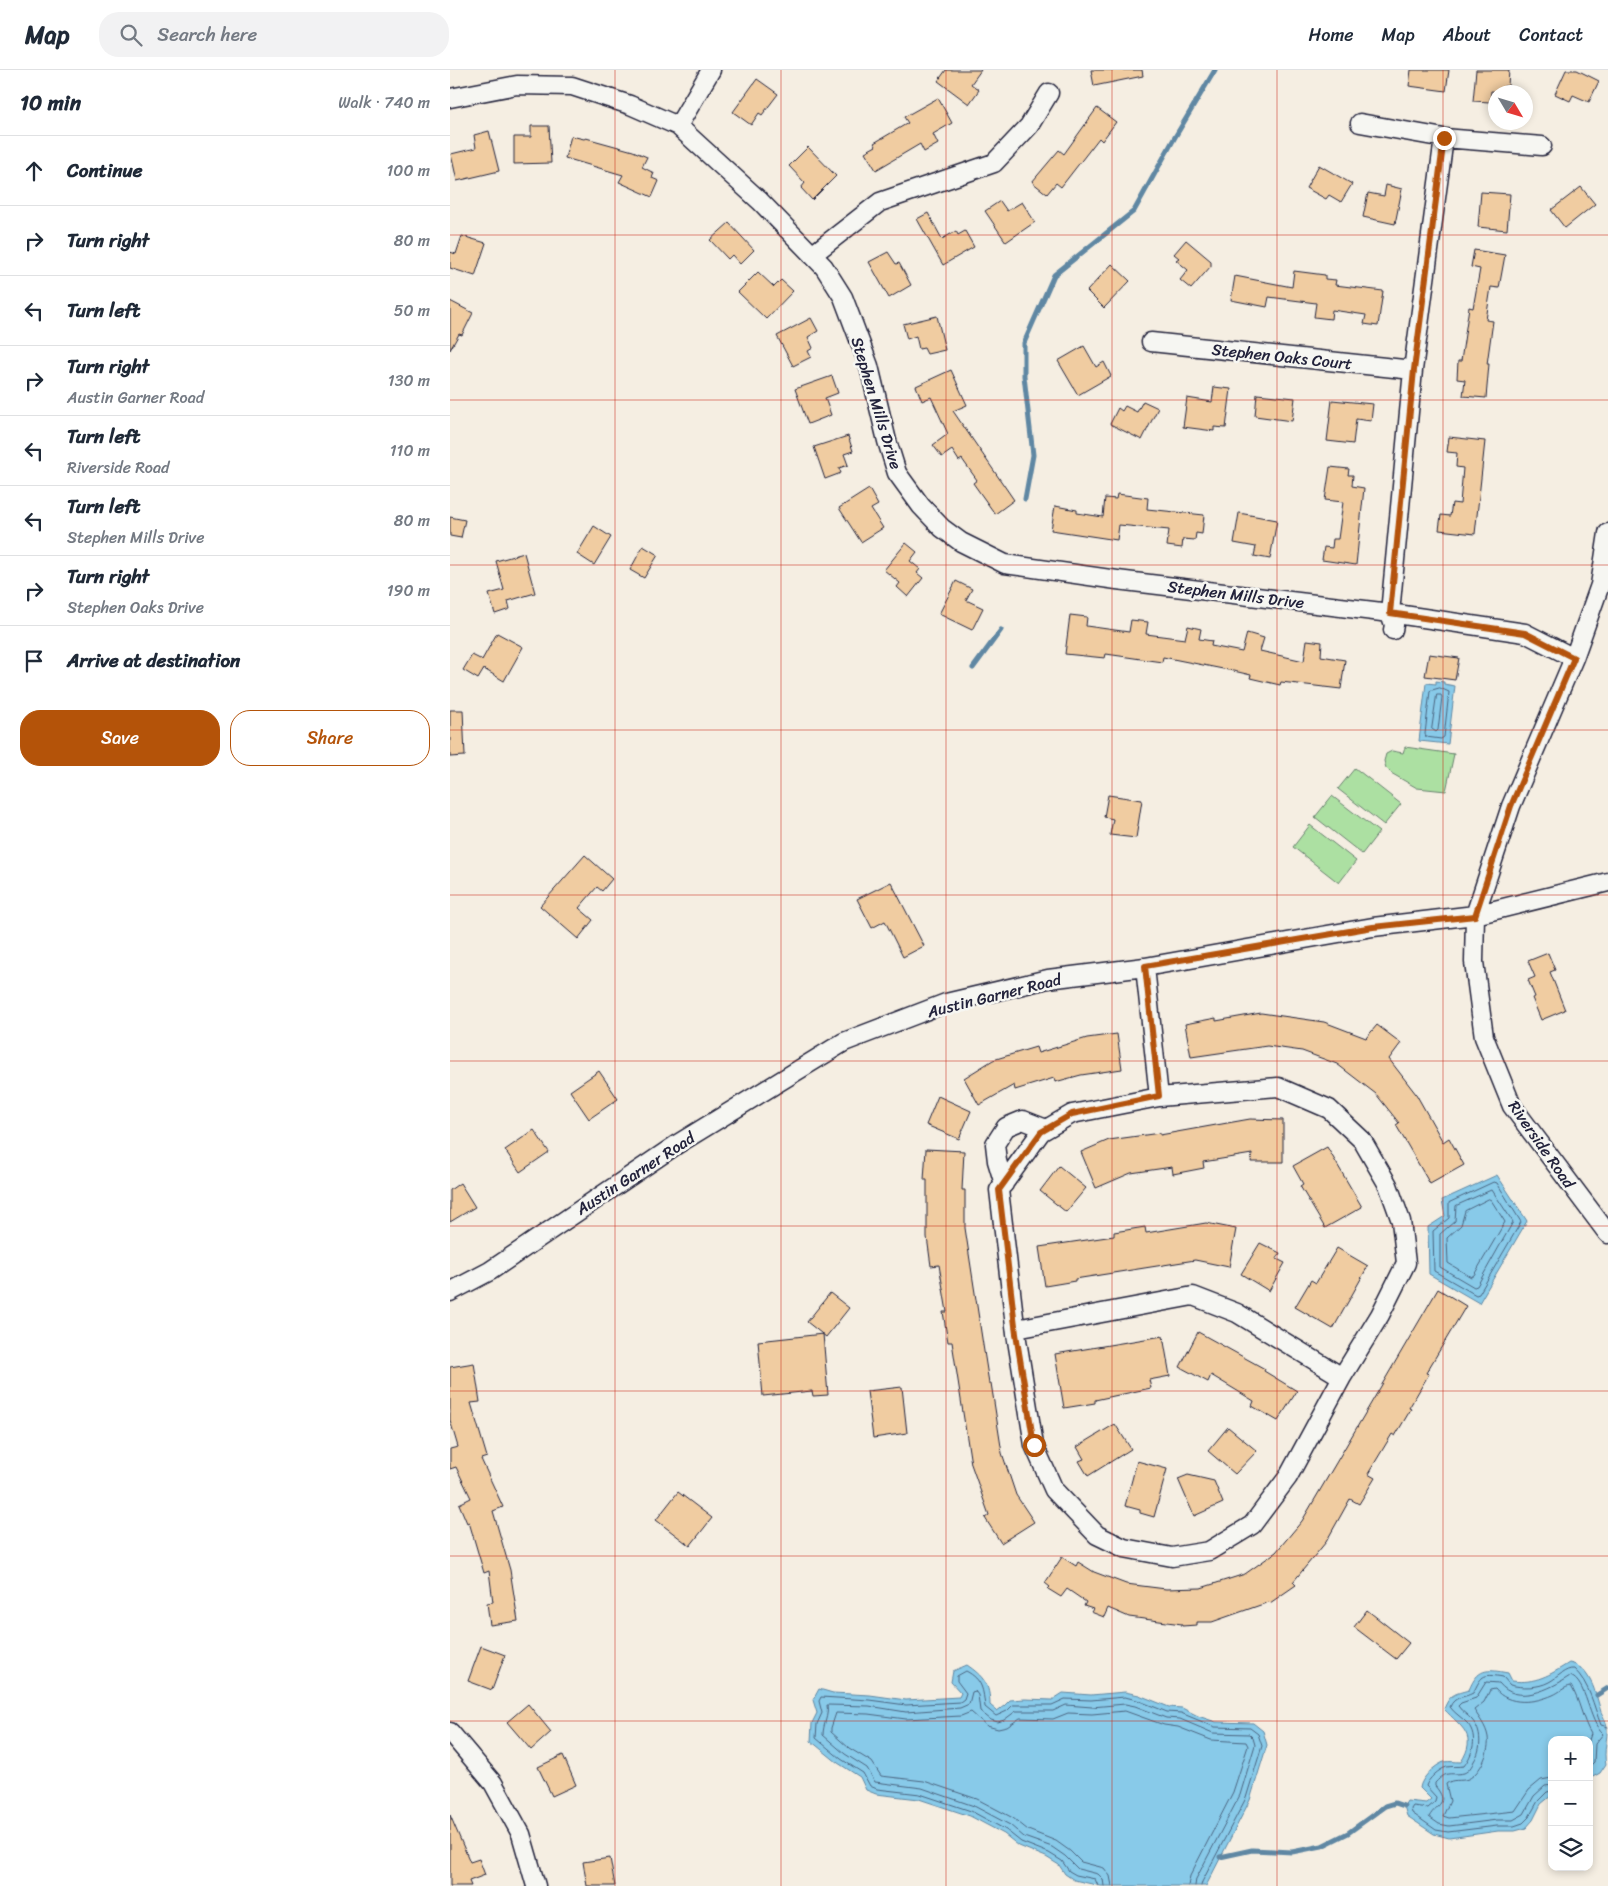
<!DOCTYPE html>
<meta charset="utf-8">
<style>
:root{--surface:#fff;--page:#f2f2f3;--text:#1f2937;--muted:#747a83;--line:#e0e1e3;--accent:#b45309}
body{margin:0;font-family:Sriracha,sans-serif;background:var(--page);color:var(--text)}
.controls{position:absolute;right:15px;bottom:15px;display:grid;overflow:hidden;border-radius:10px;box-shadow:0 2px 8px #0003}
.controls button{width:45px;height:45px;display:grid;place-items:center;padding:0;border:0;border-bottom:1px solid var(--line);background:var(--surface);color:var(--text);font:25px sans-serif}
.compass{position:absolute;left:1038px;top:15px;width:45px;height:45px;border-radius:50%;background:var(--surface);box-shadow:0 2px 8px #0003;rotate:128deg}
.stop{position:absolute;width:15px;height:15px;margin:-11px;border:4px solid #b45309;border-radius:50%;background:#fff}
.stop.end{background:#b45309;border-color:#fff;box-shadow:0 1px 5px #0008}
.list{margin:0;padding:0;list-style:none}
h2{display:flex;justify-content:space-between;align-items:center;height:65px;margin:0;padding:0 20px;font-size:21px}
h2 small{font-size:16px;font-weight:400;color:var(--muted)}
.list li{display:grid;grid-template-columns:32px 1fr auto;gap:15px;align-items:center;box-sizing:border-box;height:70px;padding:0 20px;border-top:1px solid var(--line)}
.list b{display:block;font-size:19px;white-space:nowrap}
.list p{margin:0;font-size:16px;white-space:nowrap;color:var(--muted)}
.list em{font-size:16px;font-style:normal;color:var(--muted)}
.actions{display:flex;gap:10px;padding:15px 20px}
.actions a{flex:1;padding:11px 0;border:1px solid var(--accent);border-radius:20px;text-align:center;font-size:18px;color:var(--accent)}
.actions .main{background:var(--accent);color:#fff}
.icon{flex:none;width:28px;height:28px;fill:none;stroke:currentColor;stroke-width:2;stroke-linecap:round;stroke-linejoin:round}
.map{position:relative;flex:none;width:1158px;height:1816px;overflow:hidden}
header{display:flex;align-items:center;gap:30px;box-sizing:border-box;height:70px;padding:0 25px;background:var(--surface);border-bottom:1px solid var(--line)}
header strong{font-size:24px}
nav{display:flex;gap:28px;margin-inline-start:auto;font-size:18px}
.search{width:350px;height:45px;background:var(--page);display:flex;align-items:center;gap:12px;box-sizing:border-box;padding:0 18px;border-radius:20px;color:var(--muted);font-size:19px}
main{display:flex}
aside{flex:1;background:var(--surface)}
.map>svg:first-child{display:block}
.green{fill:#ace0a2;stroke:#67816e}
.water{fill:#88cae9;stroke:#5f87a3}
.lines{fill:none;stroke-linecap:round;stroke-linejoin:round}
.shore{stroke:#4b6581;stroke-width:1}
.stream{stroke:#5f87a3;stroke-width:5}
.building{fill:#f0cca1;stroke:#22223b}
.minor-casing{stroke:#22223b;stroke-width:21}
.minor{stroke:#f6f6f2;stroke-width:18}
.route{stroke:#b45309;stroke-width:6}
.grid{fill:none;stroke:#c8321e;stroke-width:1;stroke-opacity:0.55}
.labels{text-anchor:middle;stroke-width:5;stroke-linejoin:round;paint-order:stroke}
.street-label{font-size:16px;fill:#22223b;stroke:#f6f6f2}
</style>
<header>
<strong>Map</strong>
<div class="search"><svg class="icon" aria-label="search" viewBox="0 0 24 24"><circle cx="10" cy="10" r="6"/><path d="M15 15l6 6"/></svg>Search here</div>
<nav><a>Home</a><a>Map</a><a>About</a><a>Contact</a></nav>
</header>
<main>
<aside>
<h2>10 min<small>Walk · 740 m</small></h2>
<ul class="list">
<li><svg class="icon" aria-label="ahead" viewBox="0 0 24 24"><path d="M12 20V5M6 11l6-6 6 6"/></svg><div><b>Continue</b></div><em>100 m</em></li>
<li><svg class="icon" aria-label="right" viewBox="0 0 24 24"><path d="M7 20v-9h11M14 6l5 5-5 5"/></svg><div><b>Turn right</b></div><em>80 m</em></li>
<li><svg class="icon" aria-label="left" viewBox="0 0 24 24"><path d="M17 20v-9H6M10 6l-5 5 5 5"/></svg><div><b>Turn left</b></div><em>50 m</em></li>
<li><svg class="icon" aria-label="right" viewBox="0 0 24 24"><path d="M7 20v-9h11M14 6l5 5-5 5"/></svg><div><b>Turn right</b><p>Austin Garner Road</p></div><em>130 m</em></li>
<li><svg class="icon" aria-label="left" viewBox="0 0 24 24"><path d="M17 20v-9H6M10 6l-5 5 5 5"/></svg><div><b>Turn left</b><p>Riverside Road</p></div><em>110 m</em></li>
<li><svg class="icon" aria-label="left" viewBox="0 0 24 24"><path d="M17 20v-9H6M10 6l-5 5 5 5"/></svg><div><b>Turn left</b><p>Stephen Mills Drive</p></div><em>80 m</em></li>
<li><svg class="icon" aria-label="right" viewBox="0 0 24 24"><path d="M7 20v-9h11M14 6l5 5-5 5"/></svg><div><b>Turn right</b><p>Stephen Oaks Drive</p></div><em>190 m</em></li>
<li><svg class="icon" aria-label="arrive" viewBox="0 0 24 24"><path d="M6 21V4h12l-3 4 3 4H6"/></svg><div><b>Arrive at destination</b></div></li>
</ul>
<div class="actions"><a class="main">Save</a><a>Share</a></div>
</aside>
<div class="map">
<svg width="1158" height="1816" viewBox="0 0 1158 1816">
<rect width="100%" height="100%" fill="#f5eee2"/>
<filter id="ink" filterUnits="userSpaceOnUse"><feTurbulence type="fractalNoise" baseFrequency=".02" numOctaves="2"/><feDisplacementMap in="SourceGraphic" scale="10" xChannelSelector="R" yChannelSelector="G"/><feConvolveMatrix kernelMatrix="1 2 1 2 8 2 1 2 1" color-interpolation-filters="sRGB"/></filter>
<g filter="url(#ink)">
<path class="green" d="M955,677L1004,684L996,721L967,718L941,703L936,698L934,691L936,684L942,681L953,683Z
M905,698L951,734L934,755L888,719Z
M882,726L929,762L912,784L865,747Z
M860,755L906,791L889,813L843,777Z"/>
<path class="water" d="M986,611L994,612V614L1005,616L998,674L969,671L976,613L986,614Z
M1047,1105L1077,1151L1029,1233L979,1204L978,1157L995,1146L992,1130Z
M1119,1593C1140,1596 1146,1624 1151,1642C1153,1646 1156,1651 1157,1656C1158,1669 1153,1681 1156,1694L1150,1703L1139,1709V1670H1102V1725L1091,1734L1083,1750L1076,1758L1065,1761H1048L999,1768L984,1764L957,1746L954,1736L957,1731L976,1733L981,1729L970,1718C971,1708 985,1695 994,1692C1000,1691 1005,1692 1011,1692C1028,1665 1012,1658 994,1639C1000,1624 1004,1624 1019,1620C1028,1598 1036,1599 1058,1603L1062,1611C1085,1614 1100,1605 1119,1593Z
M517,1595C533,1606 540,1614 540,1635L547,1641L554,1636L560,1630L575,1629L602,1630L613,1623L641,1625L675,1622L689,1625L719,1637L732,1638L748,1646L766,1652L803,1653L813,1661L817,1675L800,1730L756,1816H651L624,1810L615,1804L609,1795L596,1787L569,1776L554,1764L520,1746L469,1729L426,1724L416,1720L410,1707L388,1693L361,1671L362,1653L367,1643L363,1630L369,1619L383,1623L420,1625L456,1630L509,1627L511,1623L501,1612L503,1601Z"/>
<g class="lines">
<path class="shore" d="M990,618L999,622L994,667L991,669L976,667L975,664L980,621Z
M987,625H991L992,627L988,660L986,662L982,659Z
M1044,1112L1047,1113L1071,1152L1029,1224L1026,1225L984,1201L983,1161L999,1148V1133Z
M1042,1120L1063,1152L1027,1216L1024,1217L990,1197V1164L1005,1151L1006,1136Z
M1039,1129L1041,1130L1055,1152L1024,1205L1021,1207L998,1193L997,1168L1011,1155L1015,1141Z
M1102,1708L1091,1710L1079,1720L1065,1741L999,1748L993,1746L1000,1731L996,1714C1003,1708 1010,1712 1018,1709C1031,1703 1040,1681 1038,1667C1036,1656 1029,1648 1024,1640L1034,1632L1040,1620L1045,1619C1058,1636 1085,1633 1103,1625C1110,1622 1114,1617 1121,1616C1130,1631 1132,1649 1141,1664L1139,1670
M1102,1715L1095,1716L1084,1726L1074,1744L1063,1750H1047L999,1756L989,1754L979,1747C987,1733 1000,1734 985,1716V1713C998,1699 1000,1706 1014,1703C1019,1701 1022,1696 1024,1691C1032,1679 1032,1661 1022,1650C1018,1645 1012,1642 1008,1636L1011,1633L1026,1628L1036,1612L1049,1613C1067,1636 1100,1619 1120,1606C1137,1611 1138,1651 1153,1664L1145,1674L1144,1692L1139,1697
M1102,1721L1097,1722L1088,1731L1079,1747L1073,1753L1064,1756H1047L998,1762L986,1760L962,1743L961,1739L963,1736L978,1738L985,1732L986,1727L976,1716C978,1709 989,1699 997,1697C1002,1696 1008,1697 1014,1696C1023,1684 1028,1667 1018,1654C1013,1648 1005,1644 1000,1637C1004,1626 1014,1628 1023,1623C1032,1606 1031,1603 1053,1607L1060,1615C1072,1618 1088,1618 1099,1612C1107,1608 1115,1598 1124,1599C1140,1614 1143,1635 1151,1655L1158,1657
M648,1816L645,1809L626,1805L619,1801L612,1791L599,1783L571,1772L556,1760L521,1741L470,1724L427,1719L420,1716L413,1703L391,1689L366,1668L367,1654L372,1643L369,1631L371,1627L419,1630L456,1635L510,1632L514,1629L516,1623L507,1611V1606L516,1601C533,1610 533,1620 535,1637L546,1646L557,1641L563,1635H602L615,1629L641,1630L675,1627L687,1630L717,1642L731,1643L765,1657L800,1658L808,1664L812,1676L796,1728L752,1812L751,1816
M654,1816L653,1809L648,1804L628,1799L615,1786L602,1777L574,1767L560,1755L524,1736L472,1718L425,1712L417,1698L395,1684L373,1665C373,1654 379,1646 377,1635L419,1636L456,1642L510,1638L519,1634L522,1622L525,1621L528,1625L530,1641L541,1650L548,1652L554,1650L566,1641H603L616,1635L642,1637L675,1634L685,1636L716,1648L730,1649L763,1663L799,1664L803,1668L805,1675L790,1725L746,1809L745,1816
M662,1816L660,1806L654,1798L631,1792L620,1781L606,1771L578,1760L563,1748L527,1729L474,1711L431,1706L422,1692L399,1678L381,1662V1658L386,1643L418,1644L456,1649L511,1646L521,1642L537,1656L548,1659L557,1657L570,1648L603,1649L618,1643L642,1644L675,1641L714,1655L728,1657L761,1670L796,1672L798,1676L783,1722L740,1806L738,1816"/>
<path class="stream" d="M575,429L583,385L574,306V273L604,205L684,141L725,67L765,0
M523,598L551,560
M1147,1625L1158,1618
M770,1787L802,1780L842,1782L872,1776L898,1763L935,1736L945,1733L954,1736"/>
</g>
<path class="building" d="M496,0H531L521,14L529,20L519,34L488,11Z
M641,0H692L693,6L644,16Z
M961,0H999L996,21L959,16Z
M1026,0H1059L1058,16H1054V22L1041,21L1040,32L1023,31Z
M1116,0H1127L1149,11L1139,32L1123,25L1120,31L1105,24Z
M307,9L328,24L312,45L309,43L301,55L283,42Z
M488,28L502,53L483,64L488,74L474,82L470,74L426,100L415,82L426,76L424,73L458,53L454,47Z
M647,38L666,52L652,71L649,68L611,117L606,113L597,124L582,112L609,80L614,84Z
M81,56H99L101,93L64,94V67H81Z
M39,61L49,101L7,111L1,84L26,78L24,65Z
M121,66L134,69L136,68L183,81L197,87L192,97L204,103L202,108L209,111L202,127L169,112L173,105L115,88Z
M358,77L386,106L362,130L351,118L355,113L339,96Z
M869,95L902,114L891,132L879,125L876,129L856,118Z
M936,115L952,119L945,154L913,147L918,123L934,126Z
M1131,117L1145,134L1115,158L1101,140Z
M1031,122L1060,124L1057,160L1028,157Z
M550,131L557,141L572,132L585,152L556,172L535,141Z
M478,143L492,169L506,161L508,165L515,161L524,177L493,195L467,149Z
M279,153L304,180L290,194L282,185L278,189L260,170Z
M12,166L36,173L25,206L0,198V182L6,184Z
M736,170L761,191V196L741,219L730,210L738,200L726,190L729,188L724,184Z
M1024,180L1055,185L1049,218L1041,217L1036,250L1043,251L1037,294H1039L1036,328L1013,326L1015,310L1007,309L1008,291H1011L1019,237L1023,238L1030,199L1021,197Z
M438,182L446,194L449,193L461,215L439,228L419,192Z
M662,194L680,211L654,238L637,221Z
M844,201L875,205V209L886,210L885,215L933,221L928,256L914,254L916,245L882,240L881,249L864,247L866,233L819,227L817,237L781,230L785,206L842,217Z
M308,202L324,217L331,210L343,221L316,249L288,222Z
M0,231L23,243L12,265L9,264L0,280Z
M487,246L495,280L477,284L474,278L469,279L466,266L457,269L453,254Z
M361,248L368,261L358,267L363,278L358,281L361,287L343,296L327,266Z
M634,276L646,297L654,292L661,306L628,325L608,291Z
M501,300L517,335L503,341L564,430L545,444L523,413L527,410L512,389L509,391L502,380L492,387L483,375L498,364L481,327L472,331L466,316Z
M382,306L388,323L375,328L381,345L358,354L345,319Z
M764,317L781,319L776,358L764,357V361L733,357L737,328L762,332Z
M807,324L845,328L842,351L805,346Z
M882,330L923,334L921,351L906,349L903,374L877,371Z
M693,331L708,338L692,370L660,354L668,338L672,341L675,336L687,342Z
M398,366L403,381L394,384L398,395L389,398L391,403L375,409L364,377Z
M999,367L1035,371L1025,464L989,460L991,445L1000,446L1002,433L1010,434L1013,398L1006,397L1007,383L997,382Z
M880,397L899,399L898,405H903L902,416L914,418L906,495L872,490L874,477L882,478L883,469H888L893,432L875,430Z
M419,419L428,435L421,439L433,458L411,472L389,438Z
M667,424L698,428L697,439L754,445L752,464L746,463L745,470L733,469L732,478L717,476L719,460L669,455L667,470L601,460L605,436L627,440V443L653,447L655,428L666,429Z
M789,443L827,450L820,489L804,486L806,477L784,473Z
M0,447L15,450L11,468L0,466Z
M144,456L161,467L144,495L127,484Z
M456,473L467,482L460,491L470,499L467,503L473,508L458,527L447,517L450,513L434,500Z
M193,476L208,485L194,508L180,500Z
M74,483L85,523L58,531L60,539L45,544L39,524L54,520L46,491Z
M506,511L522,519L516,530L533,538L522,560L489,544Z
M620,545L637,547L636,556L679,562L681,550L698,552L696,564L735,569L738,556L751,559L749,569L762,571L761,576L792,582L797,563L814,568L810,581L854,591L857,570L872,572L871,586L895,590L891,619L831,612L830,615L800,608L801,605L788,602L713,587L712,592L656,584L655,588L615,584Z
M47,563L73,577L54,611L34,599L28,609L13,600L22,585L32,590Z
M979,584L1009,588L1005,610L975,606Z
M0,640H13L15,686L0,687Z
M658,725L692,730L686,768L660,765L663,749L654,747Z
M135,785L162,809L152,821L147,817L129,838L143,850L128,869L90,836Z
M441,812L474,876L453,887L435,851L422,858L407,829Z
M1098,883L1105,900L1100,902L1115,940L1091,950L1082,928L1085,927L1078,910L1085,907L1078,891Z
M811,943L874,952L916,968L927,955L951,973L939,989L966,1024L993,1072L999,1068L1014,1095L980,1114L946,1055L949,1053L926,1024L887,994L852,981L817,976L741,987L735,954L766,948V951Z
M667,964L672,999L631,1005L605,1012L604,1008L565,1020L564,1015L529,1035L514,1008L543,990L586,977L588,983L637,968Z
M149,1001L168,1029L139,1049L120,1021Z
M488,1026L521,1041L509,1069L476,1055Z
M800,1049L833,1050V1092H801L802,1084L753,1092L754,1098L723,1104L722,1097L681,1103L646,1118L631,1082L659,1070L710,1063V1065Z
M84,1060L99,1082L70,1102L55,1080Z
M877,1077L912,1137L875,1158L850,1116L853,1114L843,1096Z
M476,1079L514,1081L512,1120H515V1158L533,1275L539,1313H541L552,1383L566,1425L584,1452L551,1473L535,1448L539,1445L521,1394L502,1272H498L493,1242H497L489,1195L481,1196L477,1167V1110H474Z
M609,1096L636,1118L616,1142L590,1121Z
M10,1113L25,1137L0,1152V1120Z
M756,1153L786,1159L779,1197L745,1190L625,1209V1211L595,1216L589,1177L664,1166V1162L695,1157L696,1163Z
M810,1173L830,1183L827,1189L835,1193L819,1221L791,1204Z
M887,1178L918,1196L883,1259L845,1237L861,1210L866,1213Z
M988,1219L1016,1236L976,1303L979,1304L959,1338L961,1339L945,1366L942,1364L918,1404L925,1408L909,1434L900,1429L876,1472L843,1512L846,1515L820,1533L819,1532L762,1552H747V1555L732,1556V1554L679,1547L658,1538L654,1547L641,1542L643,1539L634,1536L636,1532L617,1519L611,1527L598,1519L600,1517L595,1513L612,1487L626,1496L628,1492L644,1502L676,1514L716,1519L751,1518L795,1504L826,1482L852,1451Z
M380,1223L399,1238L376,1267L357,1252Z
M748,1262L815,1299L814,1301L847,1321L828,1351L802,1336L804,1331L761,1305L758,1312L730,1297Z
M373,1264L378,1325L363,1326L362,1321L313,1326L308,1271Z
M713,1266L720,1306L699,1310L701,1318L645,1330V1333L614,1338L605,1284Z
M24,1293L30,1332L21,1333L37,1387L31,1389L53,1437L43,1441L60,1500L68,1551L40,1555L37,1533L43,1532L39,1501L34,1503L19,1452L17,1453L9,1434L21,1428L6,1397L0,1399V1379L8,1377L0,1350V1297Z
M452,1317L457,1363L423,1368L417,1321Z
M665,1354L681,1379L638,1406L629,1391L634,1389L627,1377Z
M778,1357L807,1381L785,1404L758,1381Z
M687,1391L717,1399L704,1447L690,1443V1440L675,1436Z
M738,1405L764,1411L773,1433L744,1446L728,1409Z
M228,1422L262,1448L240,1476L206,1450Z
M917,1540L959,1573L946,1589L904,1557Z
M31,1576L55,1585L42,1620L18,1611Z
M78,1634L101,1662L81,1680L57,1652Z
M113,1685L126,1715L102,1726L88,1697Z
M0,1745L20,1792L29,1789L35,1805L19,1811L21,1816H0Z
M160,1788L165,1816H137L133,1792Z"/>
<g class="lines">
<defs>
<path id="minor" d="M0,28L67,15L122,16L180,35L228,56L310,131L374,197L393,227L419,296L437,371L447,403L471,436L492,458L511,472L555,494L667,510L940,543L1075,563L1124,588
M910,53L994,68L1092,76
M228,56L261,0
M362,185L430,132L544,93L579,56L599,23
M701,272L963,300
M1158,463L1150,515L1124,588L1061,736L1025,845L1024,892L1034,967L1062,1036L1158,1164
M943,560L944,555L940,543L963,300L994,68
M695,897L709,1027L622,1044L591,1062L549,1120L566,1264L584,1375L604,1420L647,1465L674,1478L722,1487L759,1481L802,1455L838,1407L892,1307L930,1245L956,1193L951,1151L938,1115L912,1070L879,1039L828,1017L709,1027
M554,1114L547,1091L545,1074L556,1057L573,1050L596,1059
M0,1222L40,1201L226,1075L394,972L496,933L598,909L695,897L923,857L1025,845L1158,812
M566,1259L743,1226L787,1243L892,1307
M0,1662L43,1713L71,1764L86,1816"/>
</defs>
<use href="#minor" class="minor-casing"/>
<use href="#minor" class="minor"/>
</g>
</g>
<g class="lines" filter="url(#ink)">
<path class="route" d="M584,1375L566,1264L549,1120L591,1062L622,1044L709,1026L695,896L923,857L1025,846L1061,736L1124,588L1075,563L940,543L964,300L994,68"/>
</g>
<path class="grid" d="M165,0V1816M331,0V1816M496,0V1816M662,0V1816M827,0V1816M993,0V1816M0,165H1158M0,330H1158M0,495H1158M0,660H1158M0,825H1158M0,991H1158M0,1156H1158M0,1321H1158M0,1486H1158M0,1651H1158"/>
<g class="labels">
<g class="street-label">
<text transform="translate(832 286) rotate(6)" y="6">Stephen Oaks Court</text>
<text transform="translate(427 333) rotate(73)" y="6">Stephen Mills Drive</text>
<text transform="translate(786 524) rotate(7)" y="6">Stephen Mills Drive</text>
<text transform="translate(544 925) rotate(-14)" y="6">Austin Garner Road</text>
<text transform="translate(1092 1074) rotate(55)" y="6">Riverside Road</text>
<text transform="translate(185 1103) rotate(-33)" y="6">Austin Garner Road</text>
</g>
</g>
</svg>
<div class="controls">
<button>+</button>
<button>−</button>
<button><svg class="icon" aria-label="layers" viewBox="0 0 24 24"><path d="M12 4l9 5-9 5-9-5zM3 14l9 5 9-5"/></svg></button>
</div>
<svg class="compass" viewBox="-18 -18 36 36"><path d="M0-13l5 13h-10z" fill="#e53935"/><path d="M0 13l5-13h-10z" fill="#747a83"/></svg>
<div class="stop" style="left:584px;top:1375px"></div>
<div class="stop end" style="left:994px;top:68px"></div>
</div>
</main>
